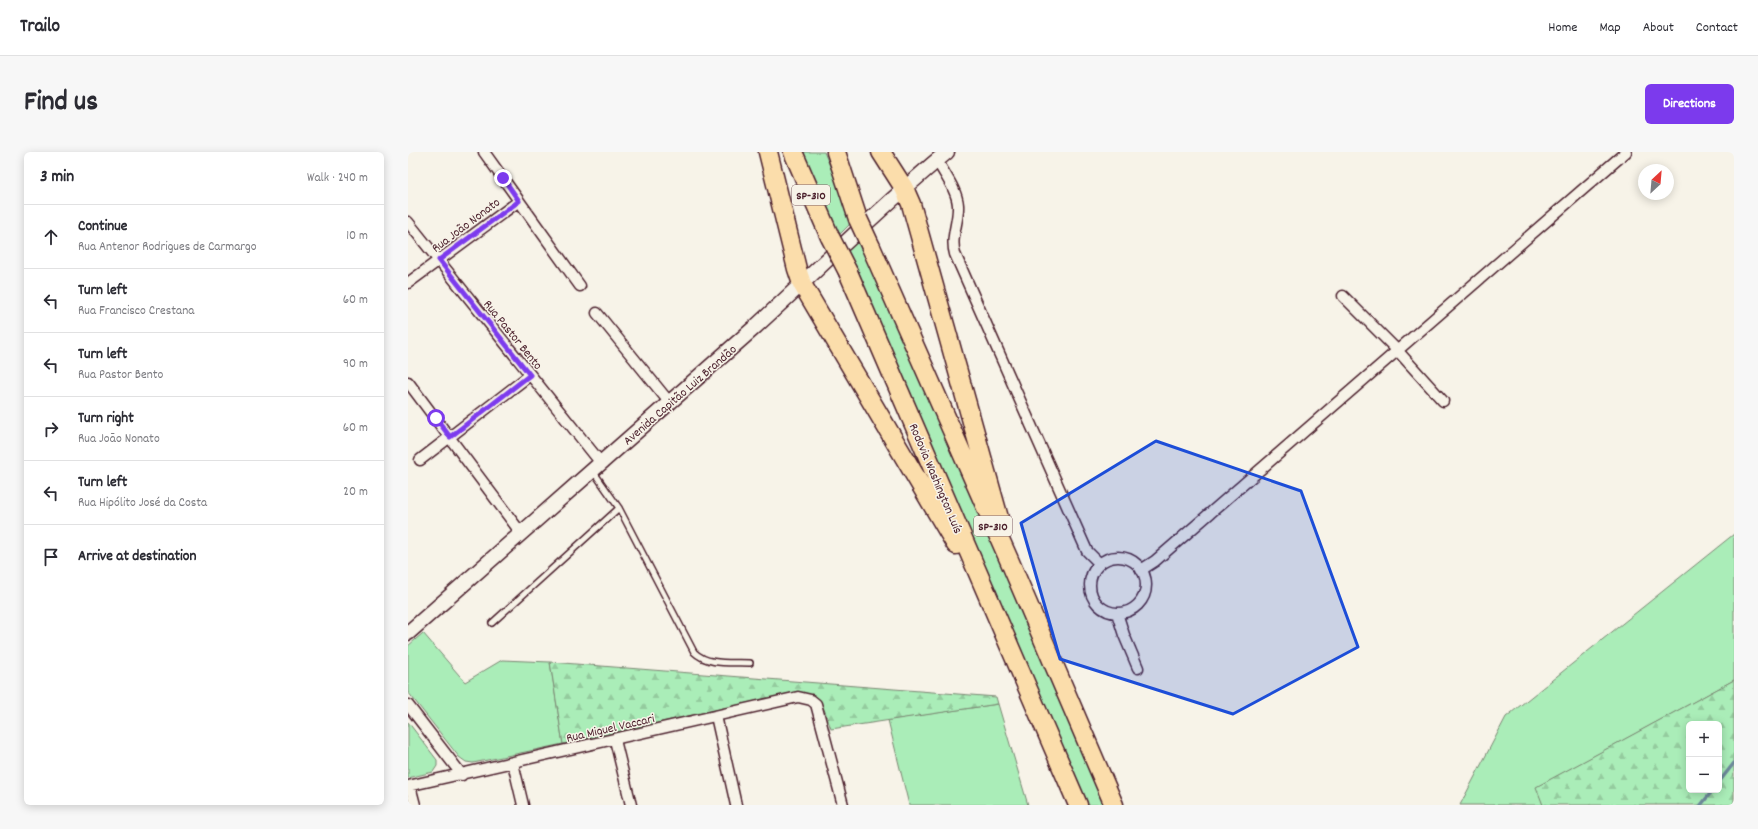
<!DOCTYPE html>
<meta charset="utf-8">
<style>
:root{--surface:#fff;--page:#f7f7f7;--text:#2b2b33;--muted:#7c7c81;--line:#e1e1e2;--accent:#7c3aed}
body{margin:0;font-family:Dekko,sans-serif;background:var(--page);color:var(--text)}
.controls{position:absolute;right:12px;bottom:12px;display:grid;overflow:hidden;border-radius:6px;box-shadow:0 2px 10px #0003}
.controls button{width:36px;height:36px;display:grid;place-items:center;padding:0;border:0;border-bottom:1px solid var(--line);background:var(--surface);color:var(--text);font:20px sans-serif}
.compass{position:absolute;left:1230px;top:12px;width:36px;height:36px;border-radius:50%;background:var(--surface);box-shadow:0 2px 10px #0003;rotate:26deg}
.stop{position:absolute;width:12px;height:12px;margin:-9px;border:3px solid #7c3aed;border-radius:50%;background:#fff}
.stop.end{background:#7c3aed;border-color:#fff;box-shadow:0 1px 4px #0008}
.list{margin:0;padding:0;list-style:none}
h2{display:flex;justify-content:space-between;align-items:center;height:52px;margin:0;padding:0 16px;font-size:17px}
h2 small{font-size:13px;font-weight:400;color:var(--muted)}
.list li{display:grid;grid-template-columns:26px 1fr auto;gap:12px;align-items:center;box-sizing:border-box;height:64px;padding:0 16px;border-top:1px solid var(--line)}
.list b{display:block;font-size:15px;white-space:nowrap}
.list p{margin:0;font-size:13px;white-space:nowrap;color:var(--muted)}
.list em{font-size:13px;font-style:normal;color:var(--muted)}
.icon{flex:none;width:22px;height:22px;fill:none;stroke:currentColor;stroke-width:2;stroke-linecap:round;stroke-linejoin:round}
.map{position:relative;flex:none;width:1326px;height:653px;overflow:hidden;border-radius:6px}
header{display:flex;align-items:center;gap:24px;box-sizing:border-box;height:56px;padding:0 20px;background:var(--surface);border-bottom:1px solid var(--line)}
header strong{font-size:19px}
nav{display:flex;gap:22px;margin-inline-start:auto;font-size:14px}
.intro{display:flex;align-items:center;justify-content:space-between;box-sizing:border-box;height:96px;padding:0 24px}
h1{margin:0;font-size:28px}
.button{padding:10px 18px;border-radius:6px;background:var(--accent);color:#fff;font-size:14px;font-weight:700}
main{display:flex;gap:24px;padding:0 24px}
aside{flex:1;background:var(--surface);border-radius:6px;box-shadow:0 2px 10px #0003}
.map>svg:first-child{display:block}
.grass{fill:#aaedb8;stroke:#7a8672}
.forest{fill:url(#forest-firs);stroke:#7a8672;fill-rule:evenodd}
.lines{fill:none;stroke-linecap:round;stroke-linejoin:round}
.stream{stroke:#6d899b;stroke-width:3.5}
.lane-casing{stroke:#4a1f2b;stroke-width:8}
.street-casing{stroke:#4a1f2b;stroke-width:13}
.secondary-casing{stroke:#4a1f2b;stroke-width:17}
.highway-casing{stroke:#4a1f2b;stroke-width:21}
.lane{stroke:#f7f3e8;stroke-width:5}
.street{stroke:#f7f3e8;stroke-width:10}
.secondary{stroke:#f7f3e8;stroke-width:14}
.highway{stroke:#fbddab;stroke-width:18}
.highway-bridge-casing{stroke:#4a1f2b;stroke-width:21;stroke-linecap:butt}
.highway-bridge{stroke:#fbddab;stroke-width:18}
.route{stroke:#7c3aed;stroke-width:5}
.marked{fill:#1d4ed8;fill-opacity:0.2;stroke:#1d4ed8;stroke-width:3;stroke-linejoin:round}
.labels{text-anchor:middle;stroke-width:3;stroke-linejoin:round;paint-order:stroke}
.shield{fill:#f7f3e8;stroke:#7e5f64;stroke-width:1}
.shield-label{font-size:12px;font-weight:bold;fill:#4a1f2b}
.street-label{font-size:13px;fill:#4a1f2b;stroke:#f7f3e8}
</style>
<header>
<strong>Trailo</strong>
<nav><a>Home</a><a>Map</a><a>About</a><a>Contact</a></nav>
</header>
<div class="intro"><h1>Find us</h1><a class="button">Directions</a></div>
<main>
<aside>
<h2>3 min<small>Walk · 240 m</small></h2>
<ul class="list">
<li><svg class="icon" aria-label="ahead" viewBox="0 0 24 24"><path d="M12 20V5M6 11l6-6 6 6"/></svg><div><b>Continue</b><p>Rua Antenor Rodrigues de Carmargo</p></div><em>10 m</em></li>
<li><svg class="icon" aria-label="left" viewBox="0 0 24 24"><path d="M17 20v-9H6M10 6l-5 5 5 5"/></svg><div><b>Turn left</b><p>Rua Francisco Crestana</p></div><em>60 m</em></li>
<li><svg class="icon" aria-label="left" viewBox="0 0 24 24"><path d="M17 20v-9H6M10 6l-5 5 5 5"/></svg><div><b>Turn left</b><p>Rua Pastor Bento</p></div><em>90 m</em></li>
<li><svg class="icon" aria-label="right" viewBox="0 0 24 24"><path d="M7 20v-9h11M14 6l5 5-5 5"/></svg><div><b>Turn right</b><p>Rua João Nonato</p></div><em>60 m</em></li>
<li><svg class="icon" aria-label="left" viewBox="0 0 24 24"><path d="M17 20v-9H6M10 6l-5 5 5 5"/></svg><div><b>Turn left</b><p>Rua Hipólito José da Costa</p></div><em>20 m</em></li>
<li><svg class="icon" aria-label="arrive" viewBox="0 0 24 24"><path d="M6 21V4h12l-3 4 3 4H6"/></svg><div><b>Arrive at destination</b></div></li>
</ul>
</aside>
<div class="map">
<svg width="1326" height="653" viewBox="0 0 1326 653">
<defs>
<pattern id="forest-firs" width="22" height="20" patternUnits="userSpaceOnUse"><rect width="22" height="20" fill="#aaedb8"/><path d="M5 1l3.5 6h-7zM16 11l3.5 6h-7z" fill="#94cb9e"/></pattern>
</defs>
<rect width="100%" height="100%" fill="#f7f3e8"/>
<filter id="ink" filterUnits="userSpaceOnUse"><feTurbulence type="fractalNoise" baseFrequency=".025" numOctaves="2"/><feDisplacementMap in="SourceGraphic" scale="8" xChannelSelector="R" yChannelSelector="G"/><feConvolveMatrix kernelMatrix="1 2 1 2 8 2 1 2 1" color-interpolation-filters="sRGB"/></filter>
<g filter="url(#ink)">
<path class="grass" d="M393,0H416L444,66L441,73L430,84Z
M449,89L457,99L700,653H678L436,100Z
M1326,382V528L1129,635L1135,653H1052L1098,565Z
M15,481L57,530L94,508L142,510L155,592L65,611L58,610L51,605L0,540V494Z
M590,552L620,653H501L480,568Z
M0,570L29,608V614L25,620L0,626Z"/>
<path class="forest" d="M142,510L588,545L590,552L423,577C415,555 415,542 388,540L155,592Z
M1326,528V653H1135L1128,635ZM1281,572H1311V638H1281Z"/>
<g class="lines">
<path class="stream" d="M1311,630L1326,611
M1293,653L1305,638"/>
<defs>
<path id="lane" d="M185,319L211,356L286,500C300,514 323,510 342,511
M84,471L211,356"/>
<path id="street" d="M76,0L172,134
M529,8C536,22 549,38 550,53C551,70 542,85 547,102L679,399L692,412
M0,70L193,311
M0,131L111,49
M935,144L989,198L1035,249
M189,161L262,251
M0,230L113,381
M12,308L122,223
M682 433a28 28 0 1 1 56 0a28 28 0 1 1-56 0Z
M733,418L747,409L1218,0
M709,461L716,483L730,516
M0,553L54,623
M308,564L328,653
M207,588L223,653
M105,611L115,653
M0,634L390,545L403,548L408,552L435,653
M2,634L7,653"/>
<path id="secondary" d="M0,481C115,379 231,278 346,176C411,117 472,55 539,0"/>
<path id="highway" d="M360,0L389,117L394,132L548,393
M385,0L422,85
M428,0L450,67
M473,0L496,36L503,52L591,366
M463,95L602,410L706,653
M440,120L670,653"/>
</defs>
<use href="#lane" class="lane-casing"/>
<use href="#street" class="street-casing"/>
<use href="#secondary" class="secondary-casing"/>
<use href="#highway" class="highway-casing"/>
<use href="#lane" class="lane"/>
<use href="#street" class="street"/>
<use href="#secondary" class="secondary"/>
<use href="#highway" class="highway"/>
<defs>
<path id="highway-bridge" d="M450,67L463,95
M422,85L440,120"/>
</defs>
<use href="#highway-bridge" class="highway-bridge-casing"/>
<use href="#highway-bridge" class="highway-bridge"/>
</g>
</g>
<g class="lines" filter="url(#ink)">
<path class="route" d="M28,266L42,285L122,223L31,108L111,49L95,26"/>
</g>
<path class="marked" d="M748,289L893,339L950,495L825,562L652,507L613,371Z"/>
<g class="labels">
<g class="shield">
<rect x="384" y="33" width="38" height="20" rx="3"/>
<rect x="566" y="364" width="38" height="20" rx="3"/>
</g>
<g class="shield-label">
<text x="403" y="47">SP-310</text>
<text x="585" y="378">SP-310</text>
</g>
<g class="street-label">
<text transform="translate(57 72) rotate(-37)" y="5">Rua João Nonato</text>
<text transform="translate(106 182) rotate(51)" y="5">Rua Pastor Bento</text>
<text transform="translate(271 242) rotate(-41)" y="5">Avenida Capitão Luiz Brandão</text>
<text transform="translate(529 326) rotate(67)" y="5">Rodovia Washington Luís</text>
<text transform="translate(202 575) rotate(-13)" y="5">Rua Miguel Vaccari</text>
</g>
</g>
</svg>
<div class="controls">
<button>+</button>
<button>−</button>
</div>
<svg class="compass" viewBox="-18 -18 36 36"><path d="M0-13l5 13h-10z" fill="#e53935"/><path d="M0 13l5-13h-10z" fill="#7c7c81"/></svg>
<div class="stop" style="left:28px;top:266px"></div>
<div class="stop end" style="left:95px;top:26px"></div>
</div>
</main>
